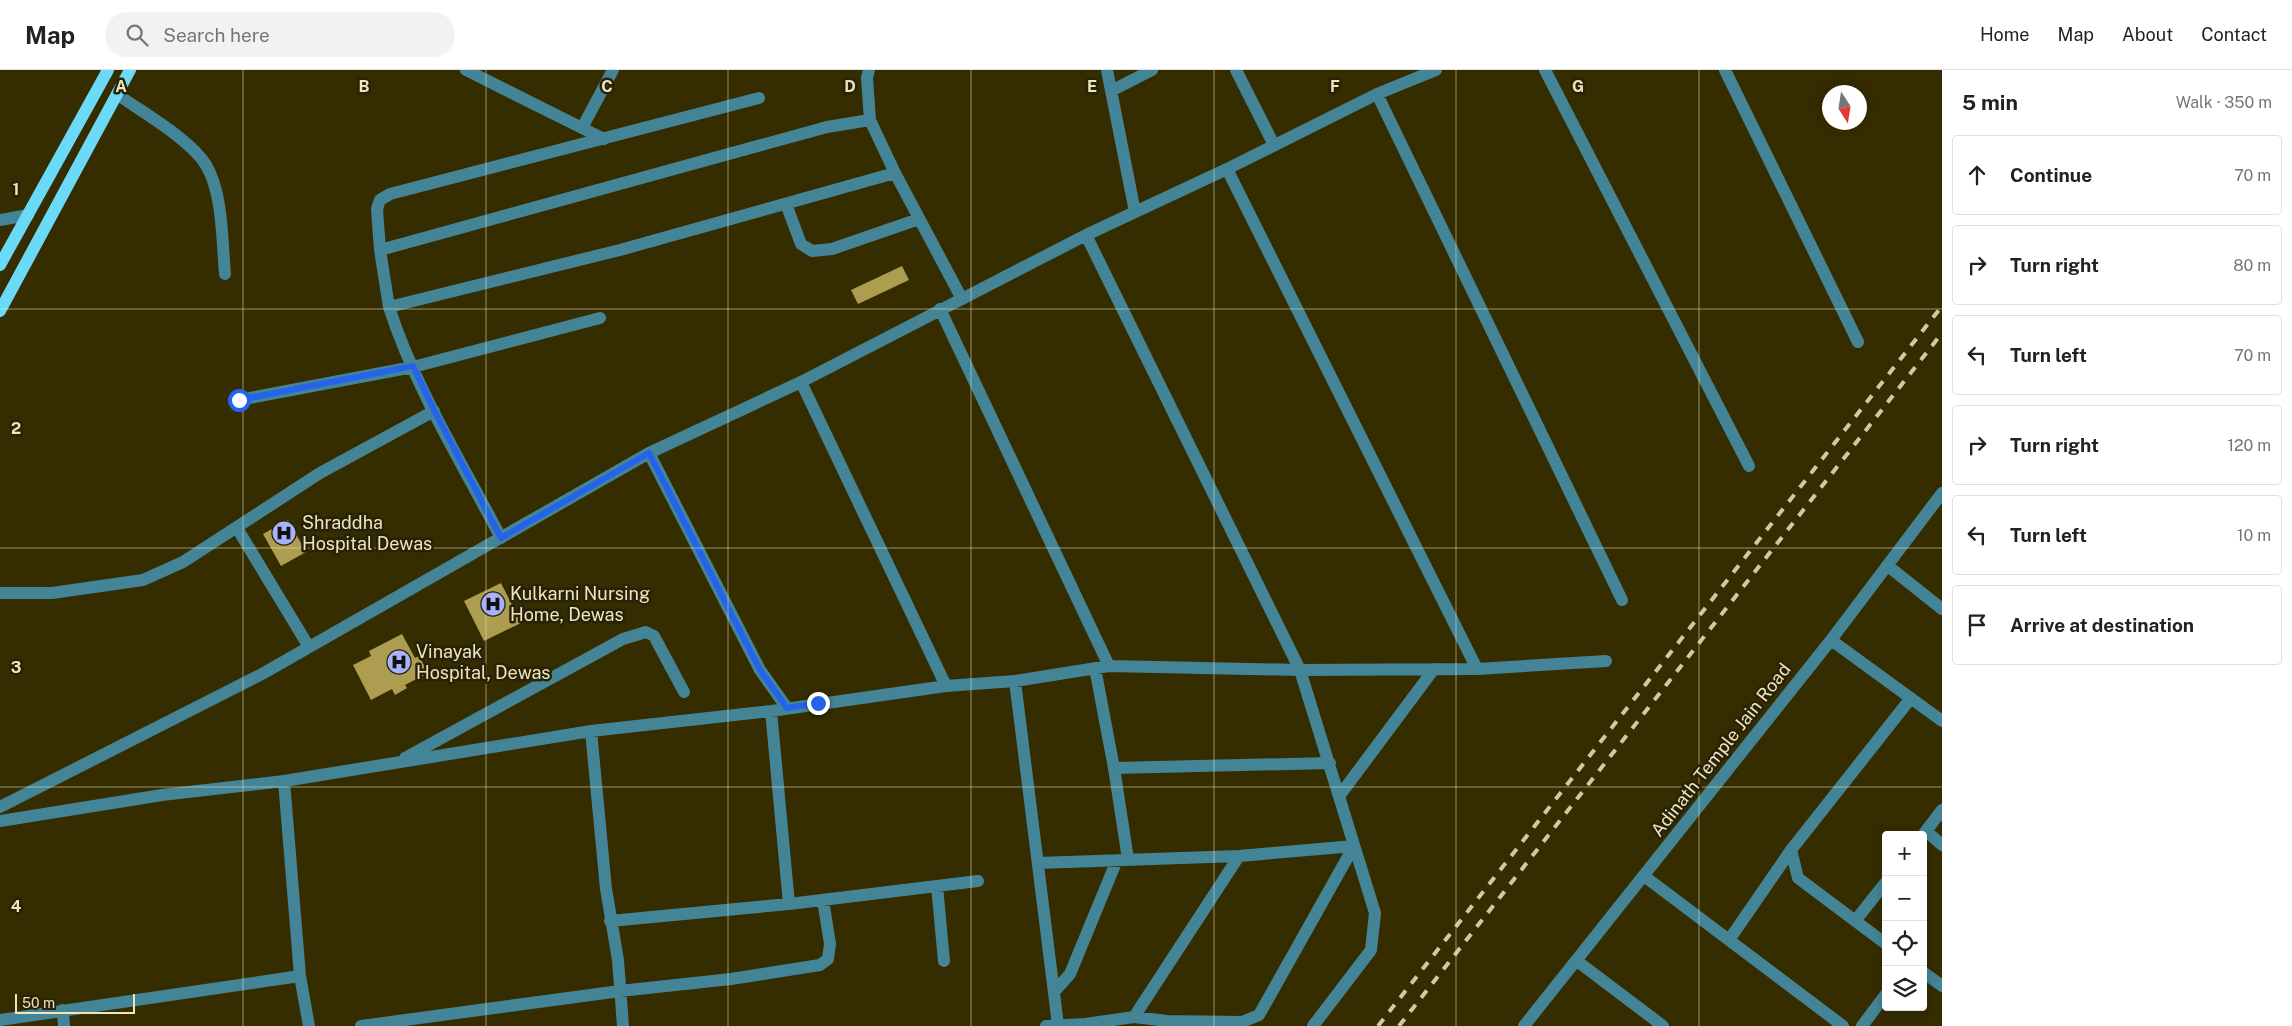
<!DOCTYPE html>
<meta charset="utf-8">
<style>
:root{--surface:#fff;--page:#f2f2f2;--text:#222;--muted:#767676;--line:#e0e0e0}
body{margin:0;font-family:"Public Sans",sans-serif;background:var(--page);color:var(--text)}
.controls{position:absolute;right:15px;bottom:15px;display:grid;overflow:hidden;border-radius:5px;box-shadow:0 2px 12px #0003}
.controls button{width:45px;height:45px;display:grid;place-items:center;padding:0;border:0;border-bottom:1px solid var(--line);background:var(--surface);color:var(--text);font:25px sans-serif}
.compass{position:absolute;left:1822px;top:15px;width:45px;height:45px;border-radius:50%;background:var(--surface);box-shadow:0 2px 12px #0003;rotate:168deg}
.scale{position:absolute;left:15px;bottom:12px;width:120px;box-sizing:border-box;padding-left:5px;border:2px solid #ece5bd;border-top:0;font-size:14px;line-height:18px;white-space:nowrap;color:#ece5bd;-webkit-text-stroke:4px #282308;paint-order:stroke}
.stop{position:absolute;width:15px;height:15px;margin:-11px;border:4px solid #2563eb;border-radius:50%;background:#fff}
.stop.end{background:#2563eb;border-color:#fff;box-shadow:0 1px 5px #0008}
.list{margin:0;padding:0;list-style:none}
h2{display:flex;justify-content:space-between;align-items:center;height:65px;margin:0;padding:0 20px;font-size:21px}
h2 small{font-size:16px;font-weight:400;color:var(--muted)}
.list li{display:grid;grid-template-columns:32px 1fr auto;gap:15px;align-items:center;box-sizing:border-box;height:80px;margin:0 10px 10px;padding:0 10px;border:1px solid var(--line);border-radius:5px}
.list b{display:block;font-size:19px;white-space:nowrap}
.list em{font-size:16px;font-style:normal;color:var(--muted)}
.icon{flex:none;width:28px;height:28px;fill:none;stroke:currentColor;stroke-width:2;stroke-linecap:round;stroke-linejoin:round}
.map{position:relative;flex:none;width:1942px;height:956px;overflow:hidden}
header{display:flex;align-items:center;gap:30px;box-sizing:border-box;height:70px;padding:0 25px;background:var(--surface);border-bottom:1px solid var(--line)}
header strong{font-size:24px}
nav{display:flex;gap:28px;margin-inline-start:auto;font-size:18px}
.search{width:350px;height:45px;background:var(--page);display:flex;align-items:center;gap:12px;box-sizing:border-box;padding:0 18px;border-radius:28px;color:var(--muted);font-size:19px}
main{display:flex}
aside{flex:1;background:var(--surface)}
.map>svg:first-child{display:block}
.building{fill:#ad9d50}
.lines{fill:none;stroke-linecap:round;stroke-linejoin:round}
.minor{stroke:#438597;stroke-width:12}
.major{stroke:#6bdaf8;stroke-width:12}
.rail{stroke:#d1c9a1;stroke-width:4;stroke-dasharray:9 9;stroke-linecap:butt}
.route{stroke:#2563eb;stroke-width:6}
.grid{fill:none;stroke:#ece5bd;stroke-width:1;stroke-opacity:0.55}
.labels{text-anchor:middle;stroke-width:5;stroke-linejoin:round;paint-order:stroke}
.poi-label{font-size:18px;fill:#ece5bd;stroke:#282308;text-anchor:start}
.street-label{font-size:18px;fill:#ece5bd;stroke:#282308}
.grid-label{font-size:16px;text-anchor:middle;font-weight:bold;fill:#ece5bd;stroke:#282308;stroke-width:5;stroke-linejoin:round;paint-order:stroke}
</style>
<header>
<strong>Map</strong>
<div class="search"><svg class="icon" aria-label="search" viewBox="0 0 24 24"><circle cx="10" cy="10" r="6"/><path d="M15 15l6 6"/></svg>Search here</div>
<nav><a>Home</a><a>Map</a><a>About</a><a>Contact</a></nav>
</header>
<main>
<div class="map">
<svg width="1942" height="956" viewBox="0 0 1942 956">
<rect width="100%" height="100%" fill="#352c00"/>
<path class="building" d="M902,196L909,210L858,234L851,220Z
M288,450L306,482L281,496L263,464Z
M501,513L521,553L484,571L464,531Z
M402,564L415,588L419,586L428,603L405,615L407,618L395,625L392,619L371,630L353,595L371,586L369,581Z"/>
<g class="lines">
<path class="minor" d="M466,0L604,69
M869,0L867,8L870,50L895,103L962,229
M1107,0L1135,142
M1236,0L1274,75
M1545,0L1749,396
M1725,0L1858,272
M1111,21L1152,0
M117,24C143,43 190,69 206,95C223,123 222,172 225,204
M1377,24L1622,530
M582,58L613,0
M1227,99L1477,599
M786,134L801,174L812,181L832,179L919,149
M0,150L28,145
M1086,165L1300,600L1375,843L1371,880L1313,956
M380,180L377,139L380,130L390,124L759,28
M389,237L380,180L827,57L870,50
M940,239L1109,596
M801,312L946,616
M239,330L413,297L600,248
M649,383L760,600L787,638
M237,458L309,577
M501,468C462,393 415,318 389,237L620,180L895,103
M1888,496L1942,539
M0,523H52L143,510L183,492L320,403L434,341
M1831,570L1942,651
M1095,598L1114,698L1128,789
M1015,611L1058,955
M771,641L789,834
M591,661L606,819L618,890L623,956
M405,688L623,569L646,562L654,566L684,622
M1114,698L1330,693
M284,711L300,906L309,956
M1340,725L1434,599
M0,737L262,604L649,383L801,312L1086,165L1227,99L1377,24L1436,0
M0,751L162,725L284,711L591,661L771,641L946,616L1015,611L1109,596L1300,600L1477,599L1606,591
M1926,761L1942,775
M1923,765L1942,740
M1038,793L1239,786L1354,776
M1644,806L1843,956
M937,816L944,891
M610,851L789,834L978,811
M1855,851L1886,812
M1729,870L1791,780
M1886,874L1798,808L1791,780L1911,628
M1577,891L1663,956
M1923,902L1942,916
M1054,922L1070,904L1117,790
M63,940L64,956
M1134,947L1239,786
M0,950L300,906
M361,956L620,921L731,909L820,895L828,889L830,874L823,830
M1046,956L1085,954L1134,947L1167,951L1242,952L1259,945L1354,776
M1524,956L1831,570L1942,423
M1862,956L1886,924"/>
<path class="major" d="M0,195L108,0
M0,241L130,0"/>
<path class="rail" d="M1378,956L1942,236
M1399,956L1942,263"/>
</g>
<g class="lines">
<path class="route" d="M239,330L413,296L434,340L501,468L649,383L760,600L787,638L818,633"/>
</g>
<path class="grid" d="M243,0V956M486,0V956M728,0V956M971,0V956M1214,0V956M1456,0V956M1699,0V956M0,239H1942M0,478H1942M0,717H1942"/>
<defs>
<symbol id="hospital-disc" viewBox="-11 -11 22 22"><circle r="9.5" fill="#a7b1fc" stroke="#282308"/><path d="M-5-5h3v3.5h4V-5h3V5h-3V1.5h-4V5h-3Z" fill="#111"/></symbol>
</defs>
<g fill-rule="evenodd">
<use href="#hospital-disc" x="270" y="449" width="28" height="28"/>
<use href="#hospital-disc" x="479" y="520" width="28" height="28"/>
<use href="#hospital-disc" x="385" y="578" width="28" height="28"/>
</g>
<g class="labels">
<g class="poi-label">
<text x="302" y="459">Shraddha<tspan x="302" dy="21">Hospital Dewas</tspan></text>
<text x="510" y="530">Kulkarni Nursing<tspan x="510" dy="21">Home, Dewas</tspan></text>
<text x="416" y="588">Vinayak<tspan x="416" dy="21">Hospital, Dewas</tspan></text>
</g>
<g class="street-label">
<text transform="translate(1721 680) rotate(-52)" y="6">Adinath Temple Jain Road</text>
</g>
</g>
<g class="grid-label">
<text x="121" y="22">A</text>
<text x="364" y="22">B</text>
<text x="607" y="22">C</text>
<text x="850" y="22">D</text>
<text x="1092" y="22">E</text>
<text x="1335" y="22">F</text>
<text x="1578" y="22">G</text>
<text x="16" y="125">1</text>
<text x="16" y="364">2</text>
<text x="16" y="603">3</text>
<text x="16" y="842">4</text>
</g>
</svg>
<div class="controls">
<button>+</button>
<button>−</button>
<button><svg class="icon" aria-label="locate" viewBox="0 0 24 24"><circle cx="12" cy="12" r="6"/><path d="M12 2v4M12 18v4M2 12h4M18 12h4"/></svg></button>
<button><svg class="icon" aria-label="layers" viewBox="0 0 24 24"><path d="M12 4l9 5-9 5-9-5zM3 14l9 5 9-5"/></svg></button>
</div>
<svg class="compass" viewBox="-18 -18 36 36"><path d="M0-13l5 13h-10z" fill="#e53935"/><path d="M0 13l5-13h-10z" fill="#767676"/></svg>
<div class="scale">50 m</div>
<div class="stop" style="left:239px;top:330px"></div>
<div class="stop end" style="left:818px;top:633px"></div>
</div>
<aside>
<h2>5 min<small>Walk · 350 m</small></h2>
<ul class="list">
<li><svg class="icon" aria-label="ahead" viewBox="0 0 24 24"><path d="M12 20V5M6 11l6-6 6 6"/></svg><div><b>Continue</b></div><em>70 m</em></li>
<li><svg class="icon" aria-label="right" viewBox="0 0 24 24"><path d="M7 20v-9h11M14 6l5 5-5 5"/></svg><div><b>Turn right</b></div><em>80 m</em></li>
<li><svg class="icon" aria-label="left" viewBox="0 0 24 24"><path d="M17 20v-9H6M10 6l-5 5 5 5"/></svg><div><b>Turn left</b></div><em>70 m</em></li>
<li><svg class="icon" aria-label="right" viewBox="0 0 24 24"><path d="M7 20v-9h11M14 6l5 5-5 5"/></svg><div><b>Turn right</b></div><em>120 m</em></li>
<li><svg class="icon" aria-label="left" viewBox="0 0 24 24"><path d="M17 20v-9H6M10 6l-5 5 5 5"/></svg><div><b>Turn left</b></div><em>10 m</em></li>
<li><svg class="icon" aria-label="arrive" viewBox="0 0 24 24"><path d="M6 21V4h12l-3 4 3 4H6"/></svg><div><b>Arrive at destination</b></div></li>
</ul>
</aside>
</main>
